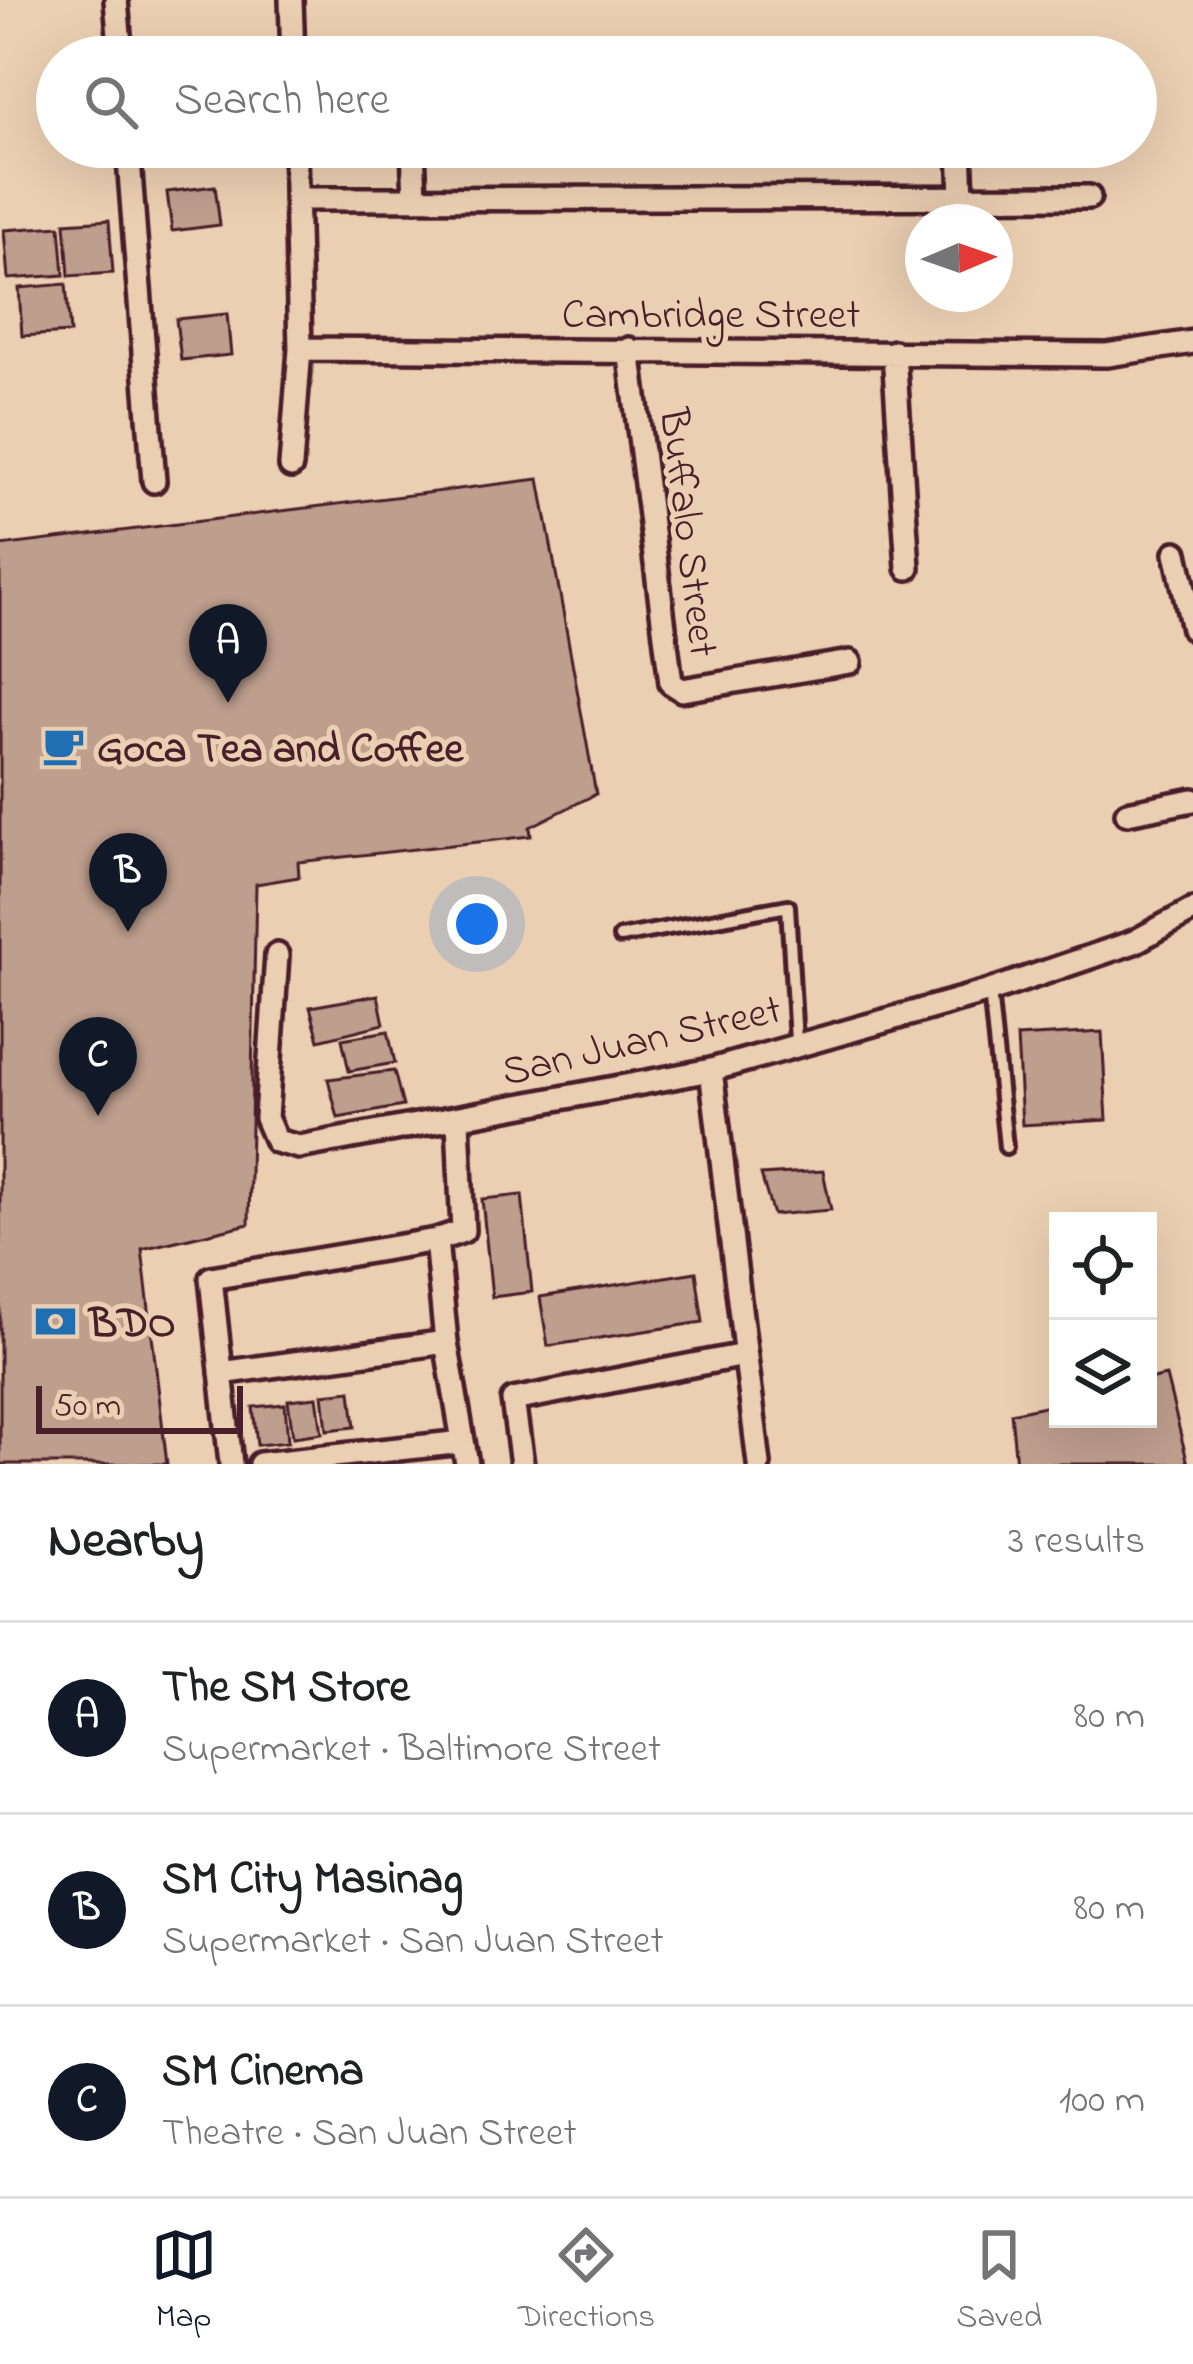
<!DOCTYPE html>
<meta charset="utf-8">
<style>
:root{--surface:#fff;--page:#f6f6f6;--text:#202124;--muted:#757577;--line:#e0e0e0;--accent:#111827}
body{margin:0;font-family:"Indie Flower",sans-serif;background:var(--page);color:var(--text)}
.controls{position:absolute;right:36px;bottom:36px;display:grid;overflow:hidden;border-radius:0px;box-shadow:0 12px 48px #0002}
.controls button{width:108px;height:108px;display:grid;place-items:center;padding:0;border:0;border-bottom:3px solid var(--line);background:var(--surface);color:var(--text);font:60px sans-serif}
.compass{position:absolute;left:905px;top:204px;width:108px;height:108px;border-radius:50%;background:var(--surface);box-shadow:0 12px 48px #0002;rotate:88deg}
.scale{position:absolute;left:36px;bottom:30px;width:207px;box-sizing:border-box;padding-left:12px;border:6px solid #4a1f2b;border-top:0;font-size:33px;line-height:42px;white-space:nowrap;color:#4a1f2b;-webkit-text-stroke:9px #ebcfb2;paint-order:stroke}
.you{position:absolute;left:477px;top:924px;width:42px;height:42px;margin:-30px;border:9px solid #fff;border-radius:50%;background:#1a73e8;box-shadow:0 0 0 18px #1a73e833}
.badge{display:grid;place-items:center;width:78px;height:78px;border-radius:50%;background:var(--accent);color:#fff;font-size:39px;font-weight:700}
.pin{position:absolute;translate:-50% -99px;filter:drop-shadow(0 3px 6px #0008)}
.pin::after{content:'';position:absolute;top:63px;width:42px;height:36px;background:inherit;clip-path:polygon(0 0,100% 0,50% 100%)}
.list{margin:0;padding:0;list-style:none}
h2{display:flex;justify-content:space-between;align-items:center;height:156px;margin:0;padding:0 48px;font-size:51px}
h2 small{font-size:39px;font-weight:400;color:var(--muted)}
.list li{display:grid;grid-template-columns:78px 1fr auto;gap:36px;align-items:center;box-sizing:border-box;height:192px;padding:0 48px;border-top:3px solid var(--line)}
.list b{display:block;font-size:45px;white-space:nowrap}
.list p{margin:0;font-size:39px;white-space:nowrap;color:var(--muted)}
.list em{font-size:39px;font-style:normal;color:var(--muted)}
.icon{flex:none;width:66px;height:66px;fill:none;stroke:currentColor;stroke-width:2;stroke-linecap:round;stroke-linejoin:round}
.map{position:relative;flex:none;width:1193px;height:1464px;overflow:hidden}
.search{position:absolute;background:var(--surface);box-shadow:0 12px 48px #0002;left:36px;right:36px;top:36px;height:132px;display:flex;align-items:center;gap:30px;box-sizing:border-box;padding:0 42px;border-radius:66px;color:var(--muted);font-size:45px}
.sheet{height:732px;background:var(--surface)}
nav{display:flex;justify-content:space-around;align-items:center;box-sizing:border-box;height:168px;border-top:3px solid var(--line);background:var(--surface);font-size:33px;color:var(--muted)}
nav a{display:grid;justify-items:center;gap:6px}
nav .on{color:var(--accent)}
.map>svg:first-child{display:block}
.building{fill:#be9e8d;stroke:#4a1f2b;stroke-width:3}
.lines{fill:none;stroke-linecap:round;stroke-linejoin:round}
.lane-casing{stroke:#4a1f2b;stroke-width:20}
.street-casing{stroke:#4a1f2b;stroke-width:30}
.lane{stroke:#ebcfb2;stroke-width:10}
.street{stroke:#ebcfb2;stroke-width:21}
.labels{text-anchor:middle;stroke-width:10;stroke-linejoin:round;paint-order:stroke}
.street-label{font-size:42px;fill:#4a1f2b;stroke:#ebcfb2}
.poi-label{font-size:42px;font-weight:bold;fill:#4a1f2b;stroke:#ebcfb2;text-anchor:start}
</style>
<div class="map">
<svg width="1193" height="1464" viewBox="0 0 1193 1464">
<rect width="100%" height="100%" fill="#ebcfb2"/>
<filter id="ink" filterUnits="userSpaceOnUse"><feTurbulence type="fractalNoise" baseFrequency=".00833" numOctaves="2"/><feDisplacementMap in="SourceGraphic" scale="24" xChannelSelector="R" yChannelSelector="G"/><feConvolveMatrix kernelMatrix="1 2 1 2 8 2 1 2 1" color-interpolation-filters="sRGB"/></filter>
<g filter="url(#ink)">
<path class="building" d="M215,186L220,225L172,231L167,192Z
M109,220L113,273L69,276L65,223Z
M60,226L64,275L8,279L4,230Z
M66,284L70,333L22,336L19,288Z
M227,314L231,355L181,360L176,319Z
M539,479L596,794L530,827L531,836L298,862L299,877L256,884L249,1224L142,1249L167,1464H0V546Z
M378,995L384,1024L319,1040L310,1007Z
M388,1031L395,1063L349,1071L342,1039Z
M1102,1032L1107,1120L1022,1125L1017,1037Z
M394,1071L403,1106L338,1118L328,1079Z
M823,1171L831,1210L773,1215L761,1175Z
M522,1195L532,1292L492,1297L482,1199Z
M696,1272L703,1322L548,1346L540,1297Z
M1166,1376L1188,1464H1016L1011,1413L1058,1403V1419H1148V1380Z
M351,1391L355,1427L327,1430L323,1394Z
M317,1397L322,1433L293,1437L288,1400Z
M285,1404L288,1442L257,1445L253,1407Z"/>
<g class="lines">
<defs>
<path id="lane" d="M620,937L788,906L796,1041
M990,991L1006,1147"/>
<path id="street" d="M116,0L121,57
M291,0L293,57
M128,147L154,481
M413,147L415,199
M960,147L962,198
M296,199L1089,197
M300,349L1107,355L1193,342
M629,349L671,683L682,690L850,662
M894,352L908,568
M291,466L300,349L295,147
M1176,553L1193,629
M1127,813L1193,800
M277,955L266,1118L276,1141L299,1147L711,1070L990,991L1134,942L1193,910
M711,1070L759,1464
M436,1240L446,1342L467,1464
M221,1373L446,1342
M231,1464L211,1278L436,1240L463,1231L458,1121
M260,1464L463,1442
M522,1464L513,1400L744,1355"/>
</defs>
<use href="#lane" class="lane-casing"/>
<use href="#street" class="street-casing"/>
<use href="#lane" class="lane"/>
<use href="#street" class="street"/>
</g>
</g>
<defs>
<symbol id="cafe-bare" viewBox="-9 -9 18 18"><path d="M-5.5-4.5H6V0H3Q3 3.5 0 3.5H-2.5Q-5.5 3.5-5.5 0ZM3-3.2v2h1.7v-2ZM-6 4.5H4V6H-6Z" fill="#1f6fb2" stroke="#ebcfb2" stroke-width="2.5" paint-order="stroke"/></symbol>
<symbol id="bank-bare" viewBox="-9 -9 18 18"><path d="M-6-4H6V4H-6ZM0-2.3a2.3 2.3 0 1 0 0 4.6a2.3 2.3 0 1 0 0-4.6Z" fill="#1f6fb2" stroke="#ebcfb2" stroke-width="2.5" paint-order="stroke"/></symbol>
</defs>
<g fill-rule="evenodd">
<use href="#cafe-bare" x="34" y="716" width="59" height="59"/>
<use href="#bank-bare" x="26" y="1292" width="59" height="59"/>
</g>
<g class="labels">
<g class="street-label">
<text x="711" y="327">Cambridge Street</text>
<text transform="translate(691 532) rotate(83)" y="15">Buffalo Street</text>
<text transform="translate(641 1038) rotate(-13)" y="15">San Juan Street</text>
</g>
<g class="poi-label">
<text x="97" y="761">Goca Tea and Coffee</text>
<text x="89" y="1336">BDO</text>
</g>
</g>
</svg>
<div class="controls">
<button><svg class="icon" aria-label="locate" viewBox="0 0 24 24"><circle cx="12" cy="12" r="6"/><path d="M12 2v4M12 18v4M2 12h4M18 12h4"/></svg></button>
<button><svg class="icon" aria-label="layers" viewBox="0 0 24 24"><path d="M12 4l9 5-9 5-9-5zM3 14l9 5 9-5"/></svg></button>
</div>
<svg class="compass" viewBox="-18 -18 36 36"><path d="M0-13l5 13h-10z" fill="#e53935"/><path d="M0 13l5-13h-10z" fill="#757577"/></svg>
<div class="scale">50 m</div>
<div class="you"></div>
<div class="pin badge" style="left:228px;top:703px">A</div>
<div class="pin badge" style="left:128px;top:932px">B</div>
<div class="pin badge" style="left:98px;top:1116px">C</div>
<div class="search"><svg class="icon" aria-label="search" viewBox="0 0 24 24"><circle cx="10" cy="10" r="6"/><path d="M15 15l6 6"/></svg>Search here</div>
</div>
<section class="sheet">
<h2>Nearby<small>3 results</small></h2>
<ul class="list">
<li><span class="badge">A</span><div><b>The SM Store</b><p>Supermarket · Baltimore Street</p></div><em>80 m</em></li>
<li><span class="badge">B</span><div><b>SM City Masinag</b><p>Supermarket · San Juan Street</p></div><em>80 m</em></li>
<li><span class="badge">C</span><div><b>SM Cinema</b><p>Theatre · San Juan Street</p></div><em>100 m</em></li>
</ul>
</section>
<nav>
<a class="on"><svg class="icon" aria-label="map" viewBox="0 0 24 24"><path d="M3 6l6-2 6 2 6-2v14l-6 2-6-2-6 2zM9 4v14M15 6v14"/></svg>Map</a>
<a><svg class="icon" aria-label="directions" viewBox="0 0 24 24"><path d="M12 3l9 9-9 9-9-9zM9 14v-3h6M13 9l2 2-2 2"/></svg>Directions</a>
<a><svg class="icon" aria-label="saved" viewBox="0 0 24 24"><path d="M7 4h10v16l-5-4-5 4z"/></svg>Saved</a>
</nav>
